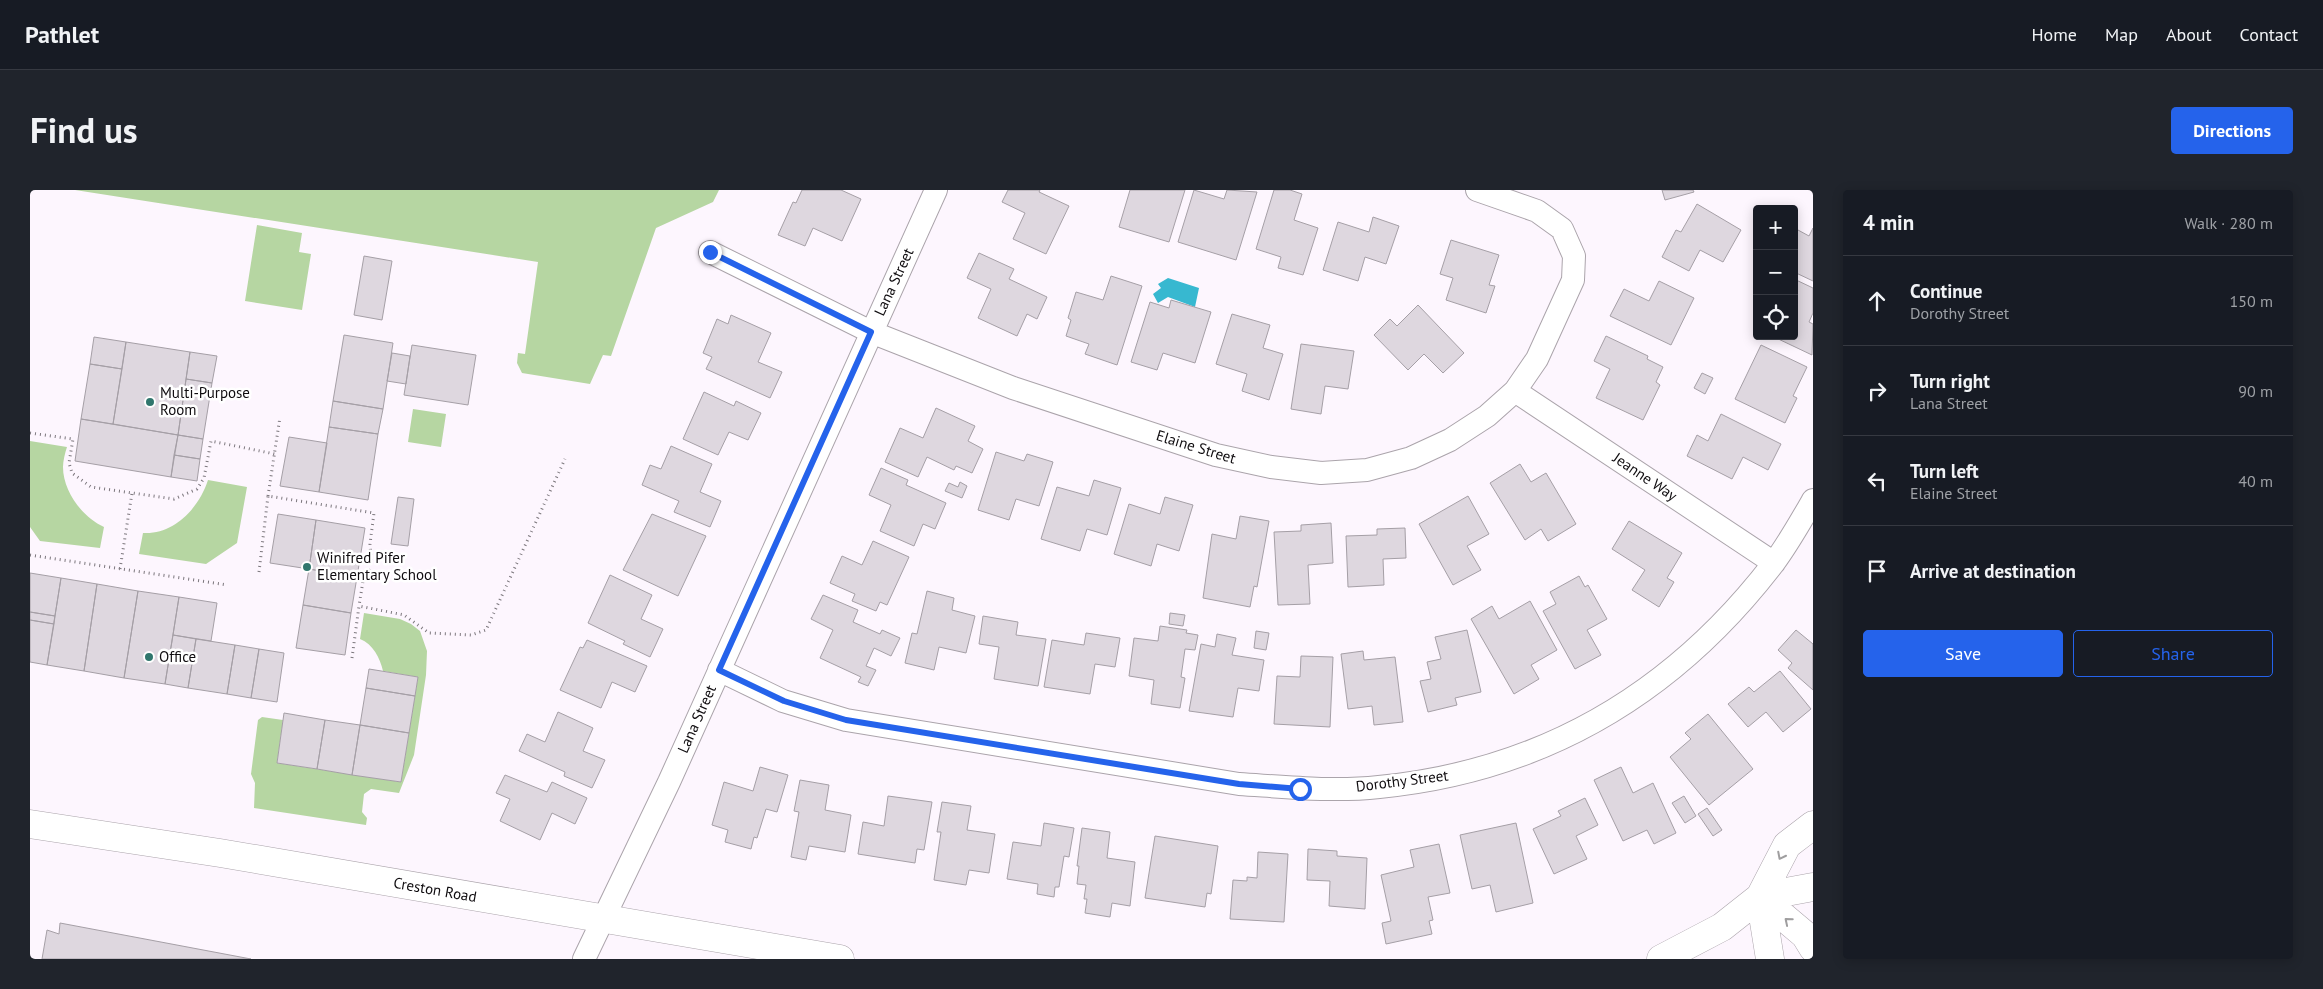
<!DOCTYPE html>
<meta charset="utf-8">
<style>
:root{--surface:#171b24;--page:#20242c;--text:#f1f3f6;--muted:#9ea1a6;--line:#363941;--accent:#2563eb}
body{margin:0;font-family:"PT Sans",sans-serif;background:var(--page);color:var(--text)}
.controls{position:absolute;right:15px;top:15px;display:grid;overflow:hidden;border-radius:5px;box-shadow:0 2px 12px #0003}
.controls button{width:45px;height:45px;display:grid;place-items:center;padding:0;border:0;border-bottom:1px solid var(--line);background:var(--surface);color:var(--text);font:25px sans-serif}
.stop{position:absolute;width:15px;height:15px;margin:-11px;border:4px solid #2563eb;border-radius:50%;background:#fff}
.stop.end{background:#2563eb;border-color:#fff;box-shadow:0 1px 5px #0008}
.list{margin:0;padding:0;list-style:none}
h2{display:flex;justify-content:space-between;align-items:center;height:65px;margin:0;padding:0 20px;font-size:21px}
h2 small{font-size:16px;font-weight:400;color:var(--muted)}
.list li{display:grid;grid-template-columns:32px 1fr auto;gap:15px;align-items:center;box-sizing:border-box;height:90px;padding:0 20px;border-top:1px solid var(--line)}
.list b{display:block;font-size:19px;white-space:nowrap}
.list p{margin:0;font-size:16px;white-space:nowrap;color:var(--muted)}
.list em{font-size:16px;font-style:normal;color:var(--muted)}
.actions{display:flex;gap:10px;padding:15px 20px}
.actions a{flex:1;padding:11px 0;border:1px solid var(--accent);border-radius:5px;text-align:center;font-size:18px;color:var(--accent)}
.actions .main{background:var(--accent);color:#fff}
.icon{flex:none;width:28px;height:28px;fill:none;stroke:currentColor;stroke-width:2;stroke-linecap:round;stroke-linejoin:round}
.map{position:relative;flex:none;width:1783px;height:769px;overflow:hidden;border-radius:5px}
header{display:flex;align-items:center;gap:30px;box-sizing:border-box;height:70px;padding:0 25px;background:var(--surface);border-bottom:1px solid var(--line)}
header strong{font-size:24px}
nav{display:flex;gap:28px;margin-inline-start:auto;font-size:18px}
.intro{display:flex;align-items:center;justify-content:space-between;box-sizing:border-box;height:120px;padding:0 30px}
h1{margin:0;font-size:35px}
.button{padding:12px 22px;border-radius:5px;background:var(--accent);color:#fff;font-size:18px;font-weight:700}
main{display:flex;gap:30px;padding:0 30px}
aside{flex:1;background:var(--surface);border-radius:5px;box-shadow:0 2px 12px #0003}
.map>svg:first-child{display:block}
.green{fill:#b6d6a2}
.water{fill:#37b8d0}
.building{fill:#ded7df;stroke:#a59fa6}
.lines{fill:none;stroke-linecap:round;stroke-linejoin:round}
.minor-casing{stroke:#aba4ab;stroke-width:24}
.secondary-casing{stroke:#aba4ab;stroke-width:29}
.path{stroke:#7c777d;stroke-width:3;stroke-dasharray:1 4;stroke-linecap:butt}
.minor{stroke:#fff;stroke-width:22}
.secondary{stroke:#fff;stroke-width:28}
.oneway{stroke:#9f9e9f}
.route{stroke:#2563eb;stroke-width:6}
.poi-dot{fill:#30766d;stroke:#fff;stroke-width:2}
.labels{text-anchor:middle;stroke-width:5;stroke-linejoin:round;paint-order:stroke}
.street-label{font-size:15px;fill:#0f0c0f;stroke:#fff}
.poi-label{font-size:15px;fill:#0f0c0f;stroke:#fff;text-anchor:start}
</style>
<header>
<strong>Pathlet</strong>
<nav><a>Home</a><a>Map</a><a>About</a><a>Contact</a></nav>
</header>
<div class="intro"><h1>Find us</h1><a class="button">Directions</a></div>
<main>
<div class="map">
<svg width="1783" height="769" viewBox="0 0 1783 769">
<rect width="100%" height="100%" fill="#fdf6fe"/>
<path class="green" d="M45,0H689L683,12L626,38L581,166L573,165L560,194L492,183L487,173L488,163L495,164L508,72Z
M227,35L272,43L269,62L281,64L272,120L215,111Z
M383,219L416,224L411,257L378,252Z
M0,251L37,257C35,263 33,271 33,277C33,301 52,327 74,337L70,358L10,351L0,337Z
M178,290L217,297L207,353L176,374L109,364L113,343C144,345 169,318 178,290Z
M334,423L370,429L381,434L390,441L397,461L396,485L384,565L369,603L341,599L334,604L332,622L337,628L336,635L224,618L225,593L221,584L228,530L232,527L253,530L247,573L371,592L388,487L353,481C350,468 343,454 330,449Z"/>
<path class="water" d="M1138,88L1169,98L1165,117L1138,107L1128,113L1123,104L1131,98L1128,94Z"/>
<path class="building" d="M772,0H811L831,9L812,51L783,38L775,56L748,45L763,12L766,13Z
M978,0H1010L1009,2L1039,16L1016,64L983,49L995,23L972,12Z
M1100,0H1155L1139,52L1089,37Z
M1164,0L1194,9L1197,0L1227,2L1206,70L1148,52Z
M1244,0H1260L1272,4L1264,30L1288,38L1273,85L1248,78L1251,67L1226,59Z
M1632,0H1663L1664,2L1635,10Z
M1667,14L1711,40L1693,72L1670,60L1659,81L1632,67L1646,40L1651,42Z
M1343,27L1369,36L1356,74L1335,67L1328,91L1293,80L1308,32L1339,42Z
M1783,38V91L1764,82V48L1768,40L1779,46Z
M1421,50L1469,65L1459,95L1465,96L1456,123L1416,110L1423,88L1410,84Z
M949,63L984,79L979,89L1017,107L1007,129L997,124L987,146L948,128L961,99L937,88Z
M334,66L362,71L352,130L324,125Z
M1081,86L1112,96L1087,175L1055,164L1059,154L1036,146L1041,130L1038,128L1046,102L1073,110Z
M1764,89L1783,98V123L1779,132L1783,134L1782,165L1742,146H1764Z
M1629,91L1664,108L1641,155L1580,126L1594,99L1619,111Z
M1141,110L1181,122L1165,173L1133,163L1127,180L1101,172L1120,112L1139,118Z
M1388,115L1434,163L1413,183L1394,164L1378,180L1344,145L1360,129L1367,136Z
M1202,124L1240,135L1233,158L1253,164L1239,210L1212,201L1217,184L1186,174Z
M701,125L741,143L728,172L752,182L740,208L676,179L682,167L673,163L687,129L698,134Z
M314,145L363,153L353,219L303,211Z
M1576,146L1618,166L1617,169L1633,177L1626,192L1630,195L1613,230L1566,208L1580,179L1564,171Z
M64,147L96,152L92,179L60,174Z
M96,152L160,162L148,245L83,234Z
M1271,154L1324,161L1318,199L1295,196L1291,224L1261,219Z
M382,155L446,165L438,215L374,205Z
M1731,155L1777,177L1763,206L1767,208L1755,233L1705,209Z
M160,162L187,166L182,193L156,189Z
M362,163L380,166L376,194L357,191Z
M60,174L92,179L83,234L51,229Z
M1672,183L1683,188L1675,204L1664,198Z
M156,189L182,193L173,249L148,245Z
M674,202L704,216L706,211L731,223L718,250L699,242L688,265L653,249Z
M303,211L353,219L348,244L299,237Z
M906,218L945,236L938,251L953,259L942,283L926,276L924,280L897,267L888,287L855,272L870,238L893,248Z
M1691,224L1751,254L1738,280L1713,267L1702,289L1657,266L1667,245L1678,251Z
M51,229L148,245L141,287L45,271Z
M299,237L348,244L338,310L289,302Z
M148,245L173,249L170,269L144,265Z
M259,247L297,253L289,302L250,296Z
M641,256L682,274L670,302L691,311L680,337L644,322L649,311L612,295L620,275L631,279Z
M966,262L994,271L997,264L1023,272L1009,316L986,309L979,330L948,320Z
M144,265L170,269L167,291L141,287Z
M1490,274L1501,292L1516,283L1546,334L1518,351L1511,339L1495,350L1460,293Z
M851,278L878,290L876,295L916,313L905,339L893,334L884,356L850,341L861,315L839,305Z
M1064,290L1091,298L1077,345L1057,339L1050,361L1011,349L1027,297L1059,306Z
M930,292L937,296L932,308L915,301L919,293L928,297Z
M1438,306L1459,344L1437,356L1451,380L1423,395L1389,334Z
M368,307L384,309L378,356L361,354Z
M1135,307L1163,315L1149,361L1127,354L1121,376L1084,364L1099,314L1130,324Z
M248,324L286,330L279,379L240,373Z
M622,324L676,346L648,406L593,380Z
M1210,326L1239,331L1227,397L1224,396L1220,417L1173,408L1182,344L1206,349Z
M286,330L335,338L327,387L279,379Z
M1599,331L1652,363L1637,388L1644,392L1629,417L1602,400L1615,380L1582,359Z
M1301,333L1303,373L1278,375L1280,414L1248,415L1244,342L1271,341V335Z
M1375,338L1376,368L1353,369L1354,395L1318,397L1316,346L1347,345V339Z
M843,351L879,367L857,415L850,412L846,421L822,411L825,404L800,393L812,366L832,375Z
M279,379L327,387L321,423L273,415Z
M0,383L31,388L25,426L0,422Z
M580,385L622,405L611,429L633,439L620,467L593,454L595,451L558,433Z
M1549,386L1555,397L1558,395L1577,429L1557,440L1571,465L1545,479L1513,421L1526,414L1520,402Z
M31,388L67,394L54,481L17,475Z
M67,394L108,401L94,488L54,481Z
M108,401L149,407L135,494L94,488Z
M897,401L924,408L922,420L945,426L936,463L909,457L904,480L875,473L882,443L887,444Z
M793,405L828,420L823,432L850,444L852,440L870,448L861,466L844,458L836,476L846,480L838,496L828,492L831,487L790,468L803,440L781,429Z
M149,407L187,413L181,451L143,445Z
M1500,411L1527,460L1501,475L1509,489L1484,504L1441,429L1462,416L1469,429Z
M273,415L321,423L315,465L266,458Z
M0,422L25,426L24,434L0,430Z
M1140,423L1155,425L1153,436L1139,434Z
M953,426L988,432L986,445L1016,449L1008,496L964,489L969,457L949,454Z
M0,430L24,434L17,475L0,472Z
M1130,436L1157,440L1156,443L1168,445L1165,460L1155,459L1151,487L1155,488L1150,518L1121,514L1124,490L1099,486L1104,448L1128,451Z
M1437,440L1451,502L1425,508L1427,515L1398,522L1390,491L1401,489L1397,472L1411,469L1405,447Z
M1766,440L1783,454V500L1758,478L1762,473L1748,460Z
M1226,441L1239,443L1236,460L1224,458Z
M1056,443L1090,448L1085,477L1065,474L1060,504L1014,497L1022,450L1054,455Z
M1187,444L1206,448L1202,465L1234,470L1229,501L1208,498L1203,527L1159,521L1171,454L1185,457Z
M143,445L166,449L158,498L135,494Z
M166,449L205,455L197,504L158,498Z
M557,450L617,476L605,502L582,492L571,518L530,500L550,457L553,458Z
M205,455L229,459L221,508L197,504Z
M229,459L254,463L247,512L221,508Z
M1333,461L1334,470L1365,467L1373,532L1344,535L1342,516L1318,519L1311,464Z
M1271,466L1303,467L1300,537L1244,534L1247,486L1270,487Z
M339,479L388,487L385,506L336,498Z
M1750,481L1781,519L1753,542L1736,522L1718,537L1698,514L1719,497L1724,502Z
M336,498L385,506L379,543L330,535Z
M528,522L563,538L553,561L575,570L562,598L534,586L535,582L489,561L497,544L515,552Z
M254,523L295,530L287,579L247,573Z
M1678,524L1723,579L1679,615L1640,567L1661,549L1655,543Z
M295,530L330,535L322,585L287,579Z
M330,535L379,543L371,592L322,585Z
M730,577L758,585L747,622L736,619L727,648L724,647L721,659L695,652L698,640L682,635L694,592L723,601Z
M1591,577L1603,603L1623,593L1646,643L1624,654L1617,640L1593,651L1564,590Z
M475,585L517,602L522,592L557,608L545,634L522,623L510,650L470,631L480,609L466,603Z
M770,590L799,595L795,620L821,625L815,662L779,656L776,670L761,667L769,622L764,621Z
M858,606L902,612L894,660L887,659L885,673L828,664L833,632L854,636Z
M1654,606L1666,626L1655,633L1642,613Z
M1555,608L1568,635L1546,646L1557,669L1524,684L1503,639L1531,626L1528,621Z
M912,612L941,616L937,640L965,644L959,683L939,680L936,695L904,690L911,642H907Z
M1677,618L1692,640L1683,646L1668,624Z
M1014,633L1044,638L1039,667L1034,666L1029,697H1025L1024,707L1007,704L1008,694L977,689L983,652L1011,656Z
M1486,633L1503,713L1466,722L1460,695L1442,699L1430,645Z
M1052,638L1080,642L1077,668L1105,672L1100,716L1082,713L1080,727L1055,723L1057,709H1054L1056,695L1047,694L1049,676H1047Z
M1125,646L1188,656L1181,704L1177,703L1175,717L1115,708Z
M1409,654L1420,703L1398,707L1403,730L1399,731L1402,744L1356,754L1352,733L1361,731L1351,685L1384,677L1380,660Z
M1278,659L1307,661V666L1337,668L1335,719L1299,716L1300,691L1277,690Z
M1228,662L1258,664L1254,732L1200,729L1203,690L1217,691V687L1227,688Z
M30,733L221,769H12L17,740L29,744Z"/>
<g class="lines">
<defs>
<path id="minor" d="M680,62L841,142L983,198L1186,265L1241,277L1291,283L1337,280L1381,268L1420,250L1457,226L1485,201L1507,169L1543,90L1544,66L1532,39L1507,21L1447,0
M1485,201L1744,373
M689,480L753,511L816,530L1209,594C1256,597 1303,602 1349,597C1513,581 1643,504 1743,374C1758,354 1771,331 1783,310
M554,769L639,592L906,0"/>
<path id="secondary" d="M0,634L190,663L810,769
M1730,707L1775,745L1783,758
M1730,707L1740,769
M1730,707L1783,697
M1631,769L1692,737L1730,707L1757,655L1783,635"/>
</defs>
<use href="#minor" class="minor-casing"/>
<use href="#secondary" class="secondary-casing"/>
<path class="path" d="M0,243L43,249L39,273L42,283L61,297L144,309L167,299L174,288L181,251L245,264
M238,306L250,227
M0,365L197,395
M90,379L102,303
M229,382L238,306L344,323L340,354L341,368L338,383L333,391L329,416
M322,468L329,416L374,425L399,443L441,445L456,440L535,269"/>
<use href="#minor" class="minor"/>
<use href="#secondary" class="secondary"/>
</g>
<defs><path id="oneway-chevron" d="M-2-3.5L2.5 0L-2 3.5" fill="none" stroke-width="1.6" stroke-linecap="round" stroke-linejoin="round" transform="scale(1.25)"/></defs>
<g class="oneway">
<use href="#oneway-chevron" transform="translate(1751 666) rotate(117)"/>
<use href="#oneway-chevron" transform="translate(1758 731) rotate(-140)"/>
</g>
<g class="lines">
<path class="route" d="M680,62L841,142L689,480L754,511L816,530L1209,594L1270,599"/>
</g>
<g class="poi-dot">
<circle cx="120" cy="212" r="5"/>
<circle cx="277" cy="377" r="5"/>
<circle cx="119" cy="467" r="5"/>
</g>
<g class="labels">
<g class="street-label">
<text transform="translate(864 92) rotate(-65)" y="5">Lana Street</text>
<text transform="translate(1166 257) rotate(17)" y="5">Elaine Street</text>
<text transform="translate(1615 287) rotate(34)" y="5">Jeanne Way</text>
<text transform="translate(667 529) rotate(-66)" y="5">Lana Street</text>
<text transform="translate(1372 591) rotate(-7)" y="5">Dorothy Street</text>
<text transform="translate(405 700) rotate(10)" y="5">Creston Road</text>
</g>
<g class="poi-label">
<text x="130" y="208">Multi-Purpose<tspan x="130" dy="17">Room</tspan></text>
<text x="287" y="373">Winifred Pifer<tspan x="287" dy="17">Elementary School</tspan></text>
<text x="129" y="472">Office</text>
</g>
</g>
</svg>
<div class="controls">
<button>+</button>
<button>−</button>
<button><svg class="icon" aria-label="locate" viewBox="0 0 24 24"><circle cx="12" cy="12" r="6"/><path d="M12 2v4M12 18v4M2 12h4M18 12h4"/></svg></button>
</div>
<div class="stop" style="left:1270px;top:599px"></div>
<div class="stop end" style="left:680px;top:62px"></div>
</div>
<aside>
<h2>4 min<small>Walk · 280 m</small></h2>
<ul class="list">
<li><svg class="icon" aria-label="ahead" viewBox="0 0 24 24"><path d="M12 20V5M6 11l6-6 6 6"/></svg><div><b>Continue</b><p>Dorothy Street</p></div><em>150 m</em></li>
<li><svg class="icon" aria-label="right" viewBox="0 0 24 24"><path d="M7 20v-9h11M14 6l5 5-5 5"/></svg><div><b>Turn right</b><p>Lana Street</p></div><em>90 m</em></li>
<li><svg class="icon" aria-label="left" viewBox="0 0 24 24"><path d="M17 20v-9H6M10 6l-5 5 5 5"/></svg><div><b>Turn left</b><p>Elaine Street</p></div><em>40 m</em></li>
<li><svg class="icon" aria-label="arrive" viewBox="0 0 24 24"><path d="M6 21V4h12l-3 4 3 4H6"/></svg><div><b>Arrive at destination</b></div></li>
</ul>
<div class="actions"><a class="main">Save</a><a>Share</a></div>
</aside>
</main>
